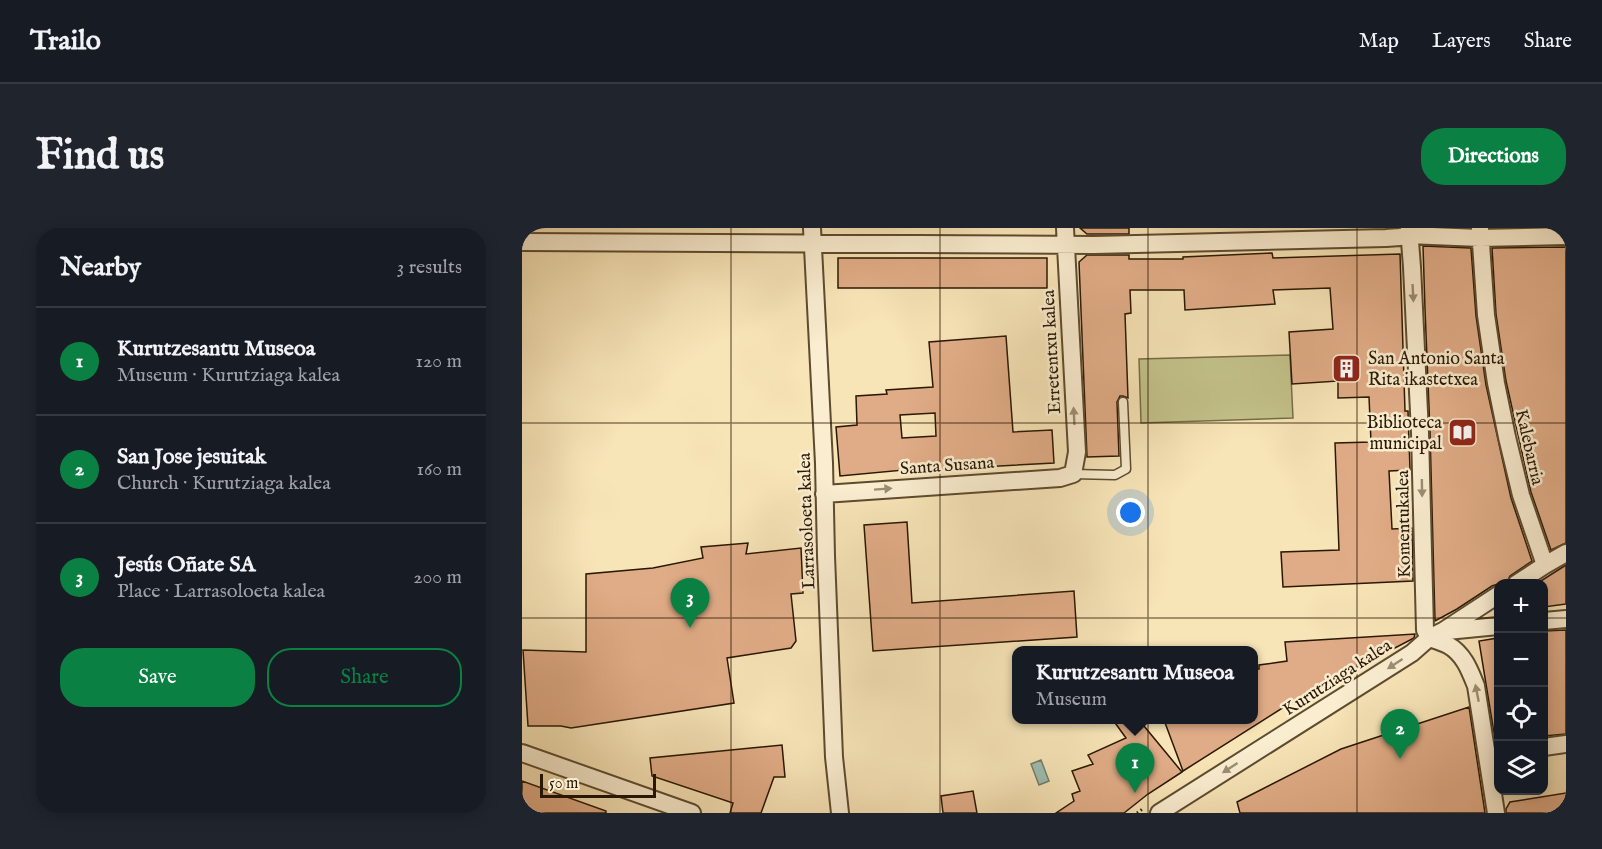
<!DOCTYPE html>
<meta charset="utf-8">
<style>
:root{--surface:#171b24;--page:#20242c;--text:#f1f3f6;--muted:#9ea1a6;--line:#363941;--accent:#0b8043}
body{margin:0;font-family:"IM FELL English",serif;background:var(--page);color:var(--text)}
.controls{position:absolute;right:18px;bottom:18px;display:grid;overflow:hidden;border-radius:12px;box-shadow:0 3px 15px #0003}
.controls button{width:54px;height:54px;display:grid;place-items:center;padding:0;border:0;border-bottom:2px solid var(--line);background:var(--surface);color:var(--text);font:30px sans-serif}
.scale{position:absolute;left:18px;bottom:15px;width:116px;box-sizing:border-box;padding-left:6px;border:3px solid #2a1802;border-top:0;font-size:16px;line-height:21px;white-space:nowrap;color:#2a1802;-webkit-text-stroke:4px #faedd0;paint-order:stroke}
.you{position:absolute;left:609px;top:285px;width:21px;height:21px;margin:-15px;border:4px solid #fff;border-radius:50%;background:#1a73e8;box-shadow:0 0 0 9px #1a73e833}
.badge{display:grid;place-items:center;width:39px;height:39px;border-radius:50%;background:var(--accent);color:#fff;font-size:20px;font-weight:700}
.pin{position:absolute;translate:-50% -50px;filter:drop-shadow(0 2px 3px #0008)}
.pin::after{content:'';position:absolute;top:32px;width:21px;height:18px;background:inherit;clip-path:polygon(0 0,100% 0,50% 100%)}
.popup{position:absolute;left:490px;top:418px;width:246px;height:78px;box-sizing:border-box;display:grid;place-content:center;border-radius:12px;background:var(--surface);filter:drop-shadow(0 2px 4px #0005);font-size:20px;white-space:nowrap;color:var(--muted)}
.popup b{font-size:22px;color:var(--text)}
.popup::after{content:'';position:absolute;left:50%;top:100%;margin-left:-12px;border:12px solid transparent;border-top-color:var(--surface)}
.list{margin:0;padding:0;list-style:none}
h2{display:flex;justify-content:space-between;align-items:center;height:78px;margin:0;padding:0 24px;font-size:26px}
h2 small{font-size:20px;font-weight:400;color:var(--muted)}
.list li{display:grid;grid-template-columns:39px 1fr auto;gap:18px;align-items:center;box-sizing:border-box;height:108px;padding:0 24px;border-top:2px solid var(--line)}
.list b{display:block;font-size:22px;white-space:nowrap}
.list p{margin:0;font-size:20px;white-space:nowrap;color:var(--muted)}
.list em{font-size:20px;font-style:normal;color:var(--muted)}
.actions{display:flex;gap:12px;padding:18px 24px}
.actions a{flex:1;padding:14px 0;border:2px solid var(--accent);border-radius:24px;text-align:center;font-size:21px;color:var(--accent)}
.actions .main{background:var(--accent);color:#fff}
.icon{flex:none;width:33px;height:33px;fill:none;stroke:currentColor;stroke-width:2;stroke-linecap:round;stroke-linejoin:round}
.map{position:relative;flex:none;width:1044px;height:585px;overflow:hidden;border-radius:24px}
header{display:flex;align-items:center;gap:36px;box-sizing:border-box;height:84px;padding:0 30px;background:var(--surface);border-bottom:2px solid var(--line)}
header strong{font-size:28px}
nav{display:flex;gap:33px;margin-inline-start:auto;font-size:21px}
.intro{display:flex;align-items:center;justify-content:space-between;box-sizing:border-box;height:144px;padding:0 36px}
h1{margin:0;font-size:42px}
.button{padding:15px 27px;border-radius:24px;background:var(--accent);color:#fff;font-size:21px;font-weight:700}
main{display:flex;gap:36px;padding:0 36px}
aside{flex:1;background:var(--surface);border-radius:24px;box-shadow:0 3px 15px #0003}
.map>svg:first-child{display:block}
.pitch{fill:#c3c28a;stroke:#766d46;stroke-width:1.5}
.water{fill:#9dbeb2;stroke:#6f7c6c;stroke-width:1.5}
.building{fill:#e0ac87;stroke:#2a1802;stroke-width:1.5;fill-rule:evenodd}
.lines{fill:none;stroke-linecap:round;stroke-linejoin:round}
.lane-casing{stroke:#5d4b2f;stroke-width:11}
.street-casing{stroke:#5d4b2f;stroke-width:20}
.path{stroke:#2a1802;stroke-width:3;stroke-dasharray:1.5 3;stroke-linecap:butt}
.lane{stroke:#faedd0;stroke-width:8}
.street{stroke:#faedd0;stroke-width:16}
.oneway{fill:#9c8d73}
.grid{fill:none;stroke:#2a1802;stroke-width:1.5;stroke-opacity:0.55}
.labels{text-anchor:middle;stroke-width:5;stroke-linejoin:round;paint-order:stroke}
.street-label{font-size:18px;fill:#2a1802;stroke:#faedd0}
.poi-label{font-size:18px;fill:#2a1802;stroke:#faedd0;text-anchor:start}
</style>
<header>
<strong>Trailo</strong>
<nav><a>Map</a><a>Layers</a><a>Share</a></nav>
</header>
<div class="intro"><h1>Find us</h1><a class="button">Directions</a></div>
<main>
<aside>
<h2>Nearby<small>3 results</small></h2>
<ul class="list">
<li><span class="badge">1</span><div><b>Kurutzesantu Museoa</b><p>Museum · Kurutziaga kalea</p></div><em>120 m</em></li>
<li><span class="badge">2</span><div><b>San Jose jesuitak</b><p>Church · Kurutziaga kalea</p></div><em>160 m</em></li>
<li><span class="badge">3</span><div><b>Jesús Oñate SA</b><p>Place · Larrasoloeta kalea</p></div><em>200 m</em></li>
</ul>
<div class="actions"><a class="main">Save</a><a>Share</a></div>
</aside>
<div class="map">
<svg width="1044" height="585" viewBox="0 0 1044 585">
<rect width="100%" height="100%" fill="#f7e4b7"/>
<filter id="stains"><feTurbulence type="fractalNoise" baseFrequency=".00333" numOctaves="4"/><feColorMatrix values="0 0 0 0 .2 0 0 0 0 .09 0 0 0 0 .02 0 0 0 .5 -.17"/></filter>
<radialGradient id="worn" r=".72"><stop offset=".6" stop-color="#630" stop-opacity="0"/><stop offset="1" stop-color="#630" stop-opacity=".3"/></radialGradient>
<path class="pitch" d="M768,127L771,190L619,195L617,131Z"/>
<path class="water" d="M519,532L527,553L517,557L509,536Z"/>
<path class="building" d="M558,0H607V6H565Z
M901,18L949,20L954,88L964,157L989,270L1010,333L988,348L984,356H976L970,358L935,381L913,393L908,204L903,81Z
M1044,19V315L1029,322L1009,264L984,153L974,86L970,20Z
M750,25L751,30L878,26L883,183H886L888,242L867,243L870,301L890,300L891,353L761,359L759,324L817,322L813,215L849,214L847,169L816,170V153L770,156L767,104L811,101L808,60L751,62L753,76L663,82L662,62H608L609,85L603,86L606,170L601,168H598L595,174L597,228L565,229L557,34L565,27H607V31H661V29Z
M316,30H525V60H316Z
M484,108L491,204L530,202L532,235L403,242V240L318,248L314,199L335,197L334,168L365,166L364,162L411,159L407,114ZM413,185L414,208L380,210L378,187Z
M385,294L390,375L552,363L555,409L351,423L342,297Z
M226,315L224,326L279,320L281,365L269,366L274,413L269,420L205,430L212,475L49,500L39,498H6L1,422L64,424V346L131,340L181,330L179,319Z
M1044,337V376L1022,379V356H1014Z
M1044,402V506L1022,508V403Z
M893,406L892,410L770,474L661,543L642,492H732V442L737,441V437L765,433L763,414Z
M976,410V517H974L957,413Z
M947,479L963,585H718L715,574L819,521Z
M591,492H604L608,496L617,492L660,544L626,566L602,585H534L552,573L550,566L558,563L550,543L571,536L566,527L604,510Z
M260,517L263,549H252L239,585H208L211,575L130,548L128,530Z
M0,553L84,583V585H0Z
M451,563L455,585H421L419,568Z
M1044,565V585H984V581L988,574Z"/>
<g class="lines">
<defs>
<path id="lane" d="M551,246L593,247L604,241L601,174"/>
<path id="street" d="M290,0L302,235L304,328L312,529L318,585
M887,0L890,39L898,205L903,402L907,410C913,412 920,414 926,417C942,426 948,443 954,458L974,585
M958,1L964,87L974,155L985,209L999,267L1023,337
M0,14L572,17L864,10L878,9L886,7L958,10L1044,8
M302,266L538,250L551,246L555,224L543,0
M994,356L1023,337L1044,325
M1022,393L1044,391
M925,403L976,398
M1022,519L1044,516
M0,525L170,585
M637,585L890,425L907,410L921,403L976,367"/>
</defs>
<use href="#lane" class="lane-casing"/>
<use href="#street" class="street-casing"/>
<path class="path" d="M615,585L622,580"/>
<use href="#lane" class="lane"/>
<use href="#street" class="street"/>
</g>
<defs><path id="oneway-solid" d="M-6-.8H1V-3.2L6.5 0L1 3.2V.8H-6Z" transform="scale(1.5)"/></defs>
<g class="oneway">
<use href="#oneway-solid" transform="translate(891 65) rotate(87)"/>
<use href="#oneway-solid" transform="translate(552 188) rotate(-93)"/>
<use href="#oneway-solid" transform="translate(900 260) rotate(89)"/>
<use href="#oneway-solid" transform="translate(361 261) rotate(-4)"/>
<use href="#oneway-solid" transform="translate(873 436) rotate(147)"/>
<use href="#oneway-solid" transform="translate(955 465) rotate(-101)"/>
<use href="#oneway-solid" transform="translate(708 540) rotate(147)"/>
</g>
<path class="grid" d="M209,0V585M418,0V585M626,0V585M835,0V585M0,195H1044M0,390H976M1022,390H1044"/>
<defs>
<symbol id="building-square" viewBox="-11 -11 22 22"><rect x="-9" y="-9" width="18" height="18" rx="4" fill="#8f2418" stroke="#faedd0"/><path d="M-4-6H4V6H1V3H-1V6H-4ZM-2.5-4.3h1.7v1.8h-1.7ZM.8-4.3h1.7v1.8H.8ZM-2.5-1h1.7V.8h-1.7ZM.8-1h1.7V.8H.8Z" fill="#fff"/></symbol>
<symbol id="library-square" viewBox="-11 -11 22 22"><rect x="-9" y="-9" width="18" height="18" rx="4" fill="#8f2418" stroke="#faedd0"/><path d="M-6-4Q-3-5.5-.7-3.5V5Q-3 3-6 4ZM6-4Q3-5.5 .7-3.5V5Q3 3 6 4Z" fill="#fff"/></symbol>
</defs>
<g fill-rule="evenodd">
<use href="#building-square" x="808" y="124" width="33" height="33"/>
<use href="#library-square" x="924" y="188" width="33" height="33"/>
</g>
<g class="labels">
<g class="street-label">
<text transform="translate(529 124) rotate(-93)" y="6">Erretentxu kalea</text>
<text transform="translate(1008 219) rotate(77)" y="6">Kalebarria</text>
<text transform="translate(425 237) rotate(-4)" y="6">Santa Susana</text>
<text transform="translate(284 293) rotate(-92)" y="6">Larrasoloeta kalea</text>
<text transform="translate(881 296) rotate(-91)" y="6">Komentukalea</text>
<text transform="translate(815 449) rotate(-33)" y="6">Kurutziaga kalea</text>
</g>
<g class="poi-label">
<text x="846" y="136">San Antonio Santa<tspan x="846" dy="21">Rita ikastetxea</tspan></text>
<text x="920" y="200" text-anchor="end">Biblioteca<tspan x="920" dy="21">municipal</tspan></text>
</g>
</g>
<rect width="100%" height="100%" filter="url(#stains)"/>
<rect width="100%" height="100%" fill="url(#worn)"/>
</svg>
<div class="controls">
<button>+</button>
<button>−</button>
<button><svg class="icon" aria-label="locate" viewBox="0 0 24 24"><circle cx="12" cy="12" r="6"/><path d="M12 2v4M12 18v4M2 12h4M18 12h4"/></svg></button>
<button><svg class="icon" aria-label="layers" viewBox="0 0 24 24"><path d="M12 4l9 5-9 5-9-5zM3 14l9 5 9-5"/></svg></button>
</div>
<div class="scale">50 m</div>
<div class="you"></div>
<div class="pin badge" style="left:613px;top:565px">1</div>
<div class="popup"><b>Kurutzesantu Museoa</b>Museum</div>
<div class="pin badge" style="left:878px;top:531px">2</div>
<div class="pin badge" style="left:168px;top:400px">3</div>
</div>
</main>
